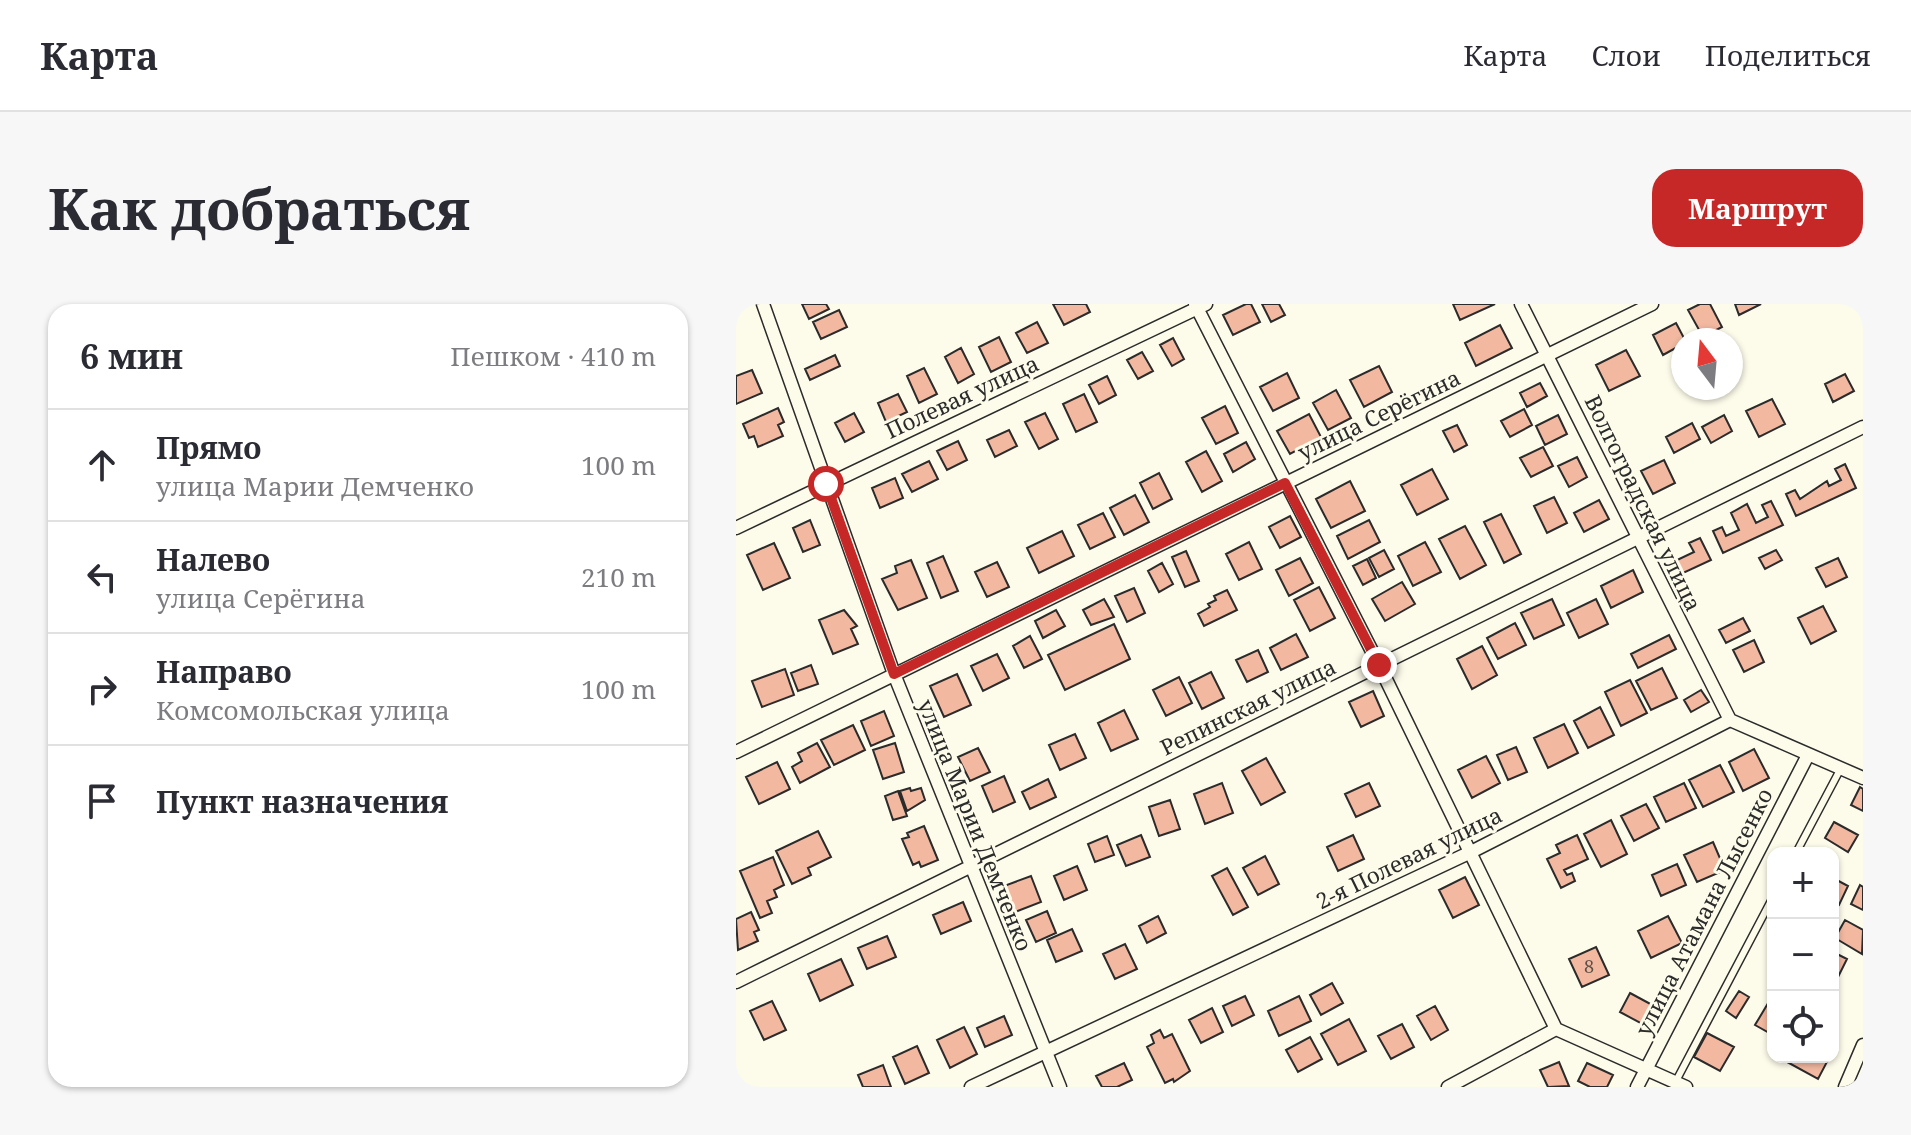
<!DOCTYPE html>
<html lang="ru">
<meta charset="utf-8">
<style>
:root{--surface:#fff;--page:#f7f7f7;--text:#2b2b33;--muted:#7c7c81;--line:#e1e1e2;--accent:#c62828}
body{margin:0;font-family:"Noto Serif",serif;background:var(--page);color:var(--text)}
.controls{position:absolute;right:24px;bottom:24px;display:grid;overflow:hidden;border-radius:16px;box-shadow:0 2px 6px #0004}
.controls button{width:72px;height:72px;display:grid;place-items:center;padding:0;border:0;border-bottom:2px solid var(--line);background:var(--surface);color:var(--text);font:40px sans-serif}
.compass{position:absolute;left:935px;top:24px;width:72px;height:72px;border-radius:50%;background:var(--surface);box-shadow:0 2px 6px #0004;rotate:344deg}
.stop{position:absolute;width:24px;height:24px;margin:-18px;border:6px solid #c62828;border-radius:50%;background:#fff}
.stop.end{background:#c62828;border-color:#fff;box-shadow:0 2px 8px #0008}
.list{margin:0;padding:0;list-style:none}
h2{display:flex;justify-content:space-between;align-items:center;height:104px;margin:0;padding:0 32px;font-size:34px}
h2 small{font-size:26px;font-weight:400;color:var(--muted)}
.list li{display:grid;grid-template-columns:52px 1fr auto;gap:24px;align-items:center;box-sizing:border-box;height:112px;padding:0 32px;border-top:2px solid var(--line)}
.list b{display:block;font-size:30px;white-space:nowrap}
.list p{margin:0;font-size:26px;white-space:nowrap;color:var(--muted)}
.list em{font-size:26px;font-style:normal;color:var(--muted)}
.icon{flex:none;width:44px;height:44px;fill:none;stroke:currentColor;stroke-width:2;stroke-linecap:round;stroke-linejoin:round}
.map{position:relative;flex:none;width:1127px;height:783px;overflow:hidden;border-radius:24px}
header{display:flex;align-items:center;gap:48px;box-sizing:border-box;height:112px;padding:0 40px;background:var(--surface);border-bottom:2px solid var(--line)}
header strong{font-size:38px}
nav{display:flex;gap:44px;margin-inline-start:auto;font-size:28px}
.intro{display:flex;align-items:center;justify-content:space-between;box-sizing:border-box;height:192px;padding:0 48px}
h1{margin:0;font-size:56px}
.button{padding:20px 36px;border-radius:24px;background:var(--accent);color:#fff;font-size:28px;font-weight:700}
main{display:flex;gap:48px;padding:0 48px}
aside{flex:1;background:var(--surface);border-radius:24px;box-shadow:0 2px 6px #0004}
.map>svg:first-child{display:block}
.building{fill:#f2b8a0;stroke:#2b2b2b;stroke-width:2}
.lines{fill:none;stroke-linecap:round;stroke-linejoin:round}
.service-casing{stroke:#2b2b2b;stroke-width:9}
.minor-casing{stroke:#2b2b2b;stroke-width:15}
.service{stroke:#fdfbea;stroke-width:6}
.minor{stroke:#fdfbea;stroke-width:12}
.route{stroke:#c62828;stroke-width:10}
.labels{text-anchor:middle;stroke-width:6;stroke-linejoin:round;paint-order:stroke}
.number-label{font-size:18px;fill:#5d4e48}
.street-label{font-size:22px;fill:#2b2b2b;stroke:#fdfbea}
</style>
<header>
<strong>Карта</strong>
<nav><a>Карта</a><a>Слои</a><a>Поделиться</a></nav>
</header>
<div class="intro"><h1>Как добраться</h1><a class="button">Маршрут</a></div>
<main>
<aside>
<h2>6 мин<small>Пешком · 410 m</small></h2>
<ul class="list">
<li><svg class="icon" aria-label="ahead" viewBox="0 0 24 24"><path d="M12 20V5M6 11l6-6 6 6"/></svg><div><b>Прямо</b><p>улица Марии Демченко</p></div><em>100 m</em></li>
<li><svg class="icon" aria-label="left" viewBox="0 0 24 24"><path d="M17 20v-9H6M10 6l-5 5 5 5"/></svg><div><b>Налево</b><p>улица Серёгина</p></div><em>210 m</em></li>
<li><svg class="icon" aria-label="right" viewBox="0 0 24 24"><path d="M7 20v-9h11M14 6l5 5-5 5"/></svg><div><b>Направо</b><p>Комсомольская улица</p></div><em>100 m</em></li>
<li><svg class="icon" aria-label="arrive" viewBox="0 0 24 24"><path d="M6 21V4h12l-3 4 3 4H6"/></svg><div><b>Пункт назначения</b></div></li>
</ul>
</aside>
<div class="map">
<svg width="1127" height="783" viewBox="0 0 1127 783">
<rect width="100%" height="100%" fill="#fdfbea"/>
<path class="building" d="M66,0H90L93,5L73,15Z
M317,0H350L354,8L328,21Z
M510,0H515L524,18L497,31L487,11Z
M526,0H543L549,11L535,18Z
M717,0H759L724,16Z
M964,0H974L986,23L967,33L952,6Z
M999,0H1025L1003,11Z
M103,6L111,23L85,35L77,18Z
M301,18L312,39L291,49L280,29Z
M940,19L949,36L947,40L927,51L917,31Z
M764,21L776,44L740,62L729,39Z
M263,33L275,58L255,68L243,43Z
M437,34L448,55L436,62L424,41Z
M225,44L238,70L222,79L209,53Z
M890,46L904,72L873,87L860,61Z
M406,48L417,67L402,75L391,56Z
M99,51L104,62L74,76L69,65Z
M643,62L656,88L628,103L614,76Z
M188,64L201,90L183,99L171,72Z
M16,66L26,89L0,100V72Z
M551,69L563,94L537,107L524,83Z
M1109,70L1118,87L1097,98L1089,80Z
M371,72L380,91L363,100L353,81Z
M804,79L811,92L791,103L784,89Z
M600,86L615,114L592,126L577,99Z
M162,90L171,108L150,118L142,99Z
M348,90L361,118L340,128L327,100Z
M1036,95L1049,120L1023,133L1010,107Z
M489,102L502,129L480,140L466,114Z
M42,104L48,118L42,121L47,132L22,143L18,132L13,134L7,120Z
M788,105L796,121L774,133L765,117Z
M118,109L128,128L109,138L99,119Z
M309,109L322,135L303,145L289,118Z
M573,110L585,133L554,150L541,127Z
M822,111L831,130L809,141L800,122Z
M988,111L996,127L975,139L966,123Z
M956,119L964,135L938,149L930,133Z
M721,121L731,141L718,148L707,127Z
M273,126L281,142L259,153L251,136Z
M222,137L231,156L211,166L201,147Z
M510,138L519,155L497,168L488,150Z
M807,143L817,162L795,173L784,154Z
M470,147L486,177L466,188L450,158Z
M841,153L851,173L833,183L822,162Z
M928,156L939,179L917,190L905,167Z
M193,157L202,175L176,188L166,170Z
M1109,160L1120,184L1060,212L1050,190L1059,186L1064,195L1091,177L1093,182L1105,176L1099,165Z
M696,165L712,195L681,211L665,181Z
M423,169L436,195L417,205L404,179Z
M159,174L167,194L144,204L136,184Z
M614,177L629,207L595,224L580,195Z
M399,191L413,218L388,231L374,204Z
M818,193L831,219L811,229L798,202Z
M863,196L873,215L848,228L838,209Z
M1035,197L1047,221L987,249L977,227L986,223L990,232L1003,226L995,209L1011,200L1020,219L1032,213L1026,201Z
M367,209L379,233L354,245L342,221Z
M765,210L785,250L768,259L748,218Z
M554,212L565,233L544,244L533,223Z
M74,216L84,241L67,248L57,224Z
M633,216L644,238L612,255L601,232Z
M729,222L750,261L724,275L703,235Z
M326,227L338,252L303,269L291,244Z
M964,234L975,256L945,270L939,257L958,248L953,239Z
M513,238L526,265L503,276L490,250Z
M689,238L705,268L677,282L662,252Z
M38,239L54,274L27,286L11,251Z
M648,246L658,265L643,273L633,254Z
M1040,246L1046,256L1029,265L1023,254Z
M450,247L463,277L449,283L436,253Z
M207,252L222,287L205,294L191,259Z
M564,254L577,279L553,292L540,266Z
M1102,254L1111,273L1090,283L1080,264Z
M631,255L640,274L627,281L617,262Z
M175,256L191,294L162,306L146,275L161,269L159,262Z
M261,258L273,283L251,293L239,268Z
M426,259L437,280L423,288L412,267Z
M897,266L907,288L875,304L865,282Z
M666,278L679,300L649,317L636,295Z
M583,283L599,314L574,327L558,296Z
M398,284L409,309L391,318L379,292Z
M491,286L501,306L468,322L462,310L474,303L472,300L480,296L478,292Z
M368,295L378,313L355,321L347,306Z
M816,295L828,321L798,335L785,309Z
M860,295L872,320L843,334L831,309Z
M1087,302L1100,327L1075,340L1062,314Z
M108,306L121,322L115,325L122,340L97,350L83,316Z
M320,306L329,322L307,334L299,317Z
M1007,314L1014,327L990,339L983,326Z
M779,319L790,341L762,355L751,334Z
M378,320L394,355L329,386L312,351Z
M560,330L572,353L545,366L534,344Z
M933,331L940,345L902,364L895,350Z
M294,332L306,355L288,364L277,342Z
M1018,336L1028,358L1008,368L997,346Z
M746,342L761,371L736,385L721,355Z
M522,346L532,368L511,378L500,356Z
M261,350L273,374L247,387L235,362Z
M75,361L82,380L62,387L55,369Z
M926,364L941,394L915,406L900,377Z
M49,365L58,391L26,403L16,377Z
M475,368L488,394L466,405L453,379Z
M221,370L235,401L208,413L194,382Z
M443,373L456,399L430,412L417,386Z
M894,376L911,409L885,422L869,388Z
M965,386L973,398L955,408L948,396Z
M637,387L648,412L625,423L613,398Z
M864,403L878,431L852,444L838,417Z
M388,406L402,435L375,447L362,419Z
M148,407L158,432L135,442L125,417Z
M828,420L842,449L812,464L798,434Z
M117,421L129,446L98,461L85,436Z
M339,430L350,454L324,466L313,441Z
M81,439L94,463L64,479L56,463L66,457L62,449Z
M159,439L168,468L147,475L137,446Z
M780,443L791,468L772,476L761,451Z
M242,444L254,468L234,477L222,453Z
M1018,445L1033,474L1007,487L993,458Z
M750,452L764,479L736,494L722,466Z
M530,454L549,488L525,501L506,467Z
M41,458L54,485L23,500L10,473Z
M984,461L998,488L967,503L953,476Z
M268,472L279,498L257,508L246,482Z
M312,475L320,493L294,505L286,488Z
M486,479L497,509L469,520L458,490Z
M633,479L644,502L620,513L609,490Z
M948,479L960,504L930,518L918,493Z
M1124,483L1127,485V507L1115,501Z
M174,484L175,487L185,484L189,496L171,507L164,487Z
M162,487L171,512L157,516L149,492Z
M434,496L444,525L423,532L413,503Z
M910,500L923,524L898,537L885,512Z
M875,516L891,550L865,563L848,530Z
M1098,518L1122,531L1112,548L1089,534Z
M188,522L202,556L185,563L183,558L177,561L166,535L173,533L171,529Z
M82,527L95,553L72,564L75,571L56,580L40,547Z
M405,531L414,553L390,562L381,541Z
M617,531L628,555L602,567L591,543Z
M841,531L852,555L828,566L831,571L836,569L839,577L825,584L811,555L824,549L820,541Z
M371,532L378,551L359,558L352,540Z
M977,538L989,566L961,578L948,551Z
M529,552L543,580L522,591L507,564Z
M37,553L48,581L38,586L41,593L31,597L36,609L24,614L4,567Z
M941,560L950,581L925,592L916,571Z
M341,562L351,586L328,596L318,572Z
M491,564L512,603L497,611L476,572Z
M295,572L305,598L279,608L268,582Z
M729,573L743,601L717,614L703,586Z
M1097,574L1112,582L1103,601L1097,598Z
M1124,581L1127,583V606L1115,600Z
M227,598L235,617L205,630L197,611Z
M311,607L320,629L300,638L290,616Z
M15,608L23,626L18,628L22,637L2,646L0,615Z
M422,612L430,629L411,639L403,622Z
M932,612L946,639L915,654L902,627Z
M1109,616L1127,626L1126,650L1099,634Z
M336,625L346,647L320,658L311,636Z
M151,632L160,653L131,665L122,644Z
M389,640L401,665L379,675L367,650Z
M860,643L873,671L846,683L833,655Z
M1097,648L1111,655L1097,683Z
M105,655L117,681L84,697L72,670Z
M596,679L607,699L585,711L574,691Z
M1003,687L1013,693L1000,714L990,707Z
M894,689L920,703L910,722L884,708Z
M509,692L518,711L496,722L487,702Z
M563,692L575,717L543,732L532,707Z
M1034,696L1037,698V731L1019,721Z
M36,697L50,726L28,736L14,707Z
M699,702L712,726L695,736L681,712Z
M476,704L487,728L465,739L453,716Z
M268,712L276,731L249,743L241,724Z
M613,715L630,747L602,761L585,730Z
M666,720L678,743L655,755L642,732Z
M228,723L241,750L214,764L201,736Z
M424,726L428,734L436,730L454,767L438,778L437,775L429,779L411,743L418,739L415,731Z
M971,729L998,743L984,767L958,753Z
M574,733L586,755L562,768L550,746Z
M181,742L193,769L169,780L157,753Z
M1042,753H1091L1093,754L1082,775Z
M823,758L833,782L812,783L804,766Z
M388,759L396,776L381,783H366L360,772Z
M851,759L877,771L871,783H854L842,777Z
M147,761L155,783H127L122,771Z"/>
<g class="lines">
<defs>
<path id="service" d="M1060,549L1105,464
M940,777L1037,593"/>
<path id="minor" d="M27,0L158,370L324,783
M459,0L643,361L820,725
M785,0L994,416
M0,224L470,0
M0,448L916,0
M0,678L1127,123
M820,725L950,783
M235,783L735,548L994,416L1127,474
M712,783L820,725
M901,783L1072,451
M1109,783L1127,741"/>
</defs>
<use href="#service" class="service-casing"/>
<use href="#minor" class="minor-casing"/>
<use href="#service" class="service"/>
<use href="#minor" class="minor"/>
</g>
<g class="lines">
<path class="route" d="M90,180L158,370L549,179L643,361"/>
</g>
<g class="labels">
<g class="number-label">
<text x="853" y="669">8</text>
</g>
<g class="street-label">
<text transform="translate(226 93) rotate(-25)" y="8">Полевая улица</text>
<text transform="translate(643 111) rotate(-26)" y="8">улица Серёгина</text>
<text transform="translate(907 199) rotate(64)" y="8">Волгоградская улица</text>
<text transform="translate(512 403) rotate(-26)" y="8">Репинская улица</text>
<text transform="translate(239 521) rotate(68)" y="8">улица Марии Демченко</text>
<text transform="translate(673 554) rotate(-26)" y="8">2-я Полевая улица</text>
<text transform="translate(968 608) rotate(-63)" y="8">улица Атамана Лысенко</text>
</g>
</g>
</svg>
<div class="controls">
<button>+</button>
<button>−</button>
<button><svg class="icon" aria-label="locate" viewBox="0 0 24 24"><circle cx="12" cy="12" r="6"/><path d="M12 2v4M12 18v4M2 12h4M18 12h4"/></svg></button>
</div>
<svg class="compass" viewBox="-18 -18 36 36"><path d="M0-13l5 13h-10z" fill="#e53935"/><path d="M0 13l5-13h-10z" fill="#7c7c81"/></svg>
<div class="stop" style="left:90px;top:180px"></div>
<div class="stop end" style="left:643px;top:361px"></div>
</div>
</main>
